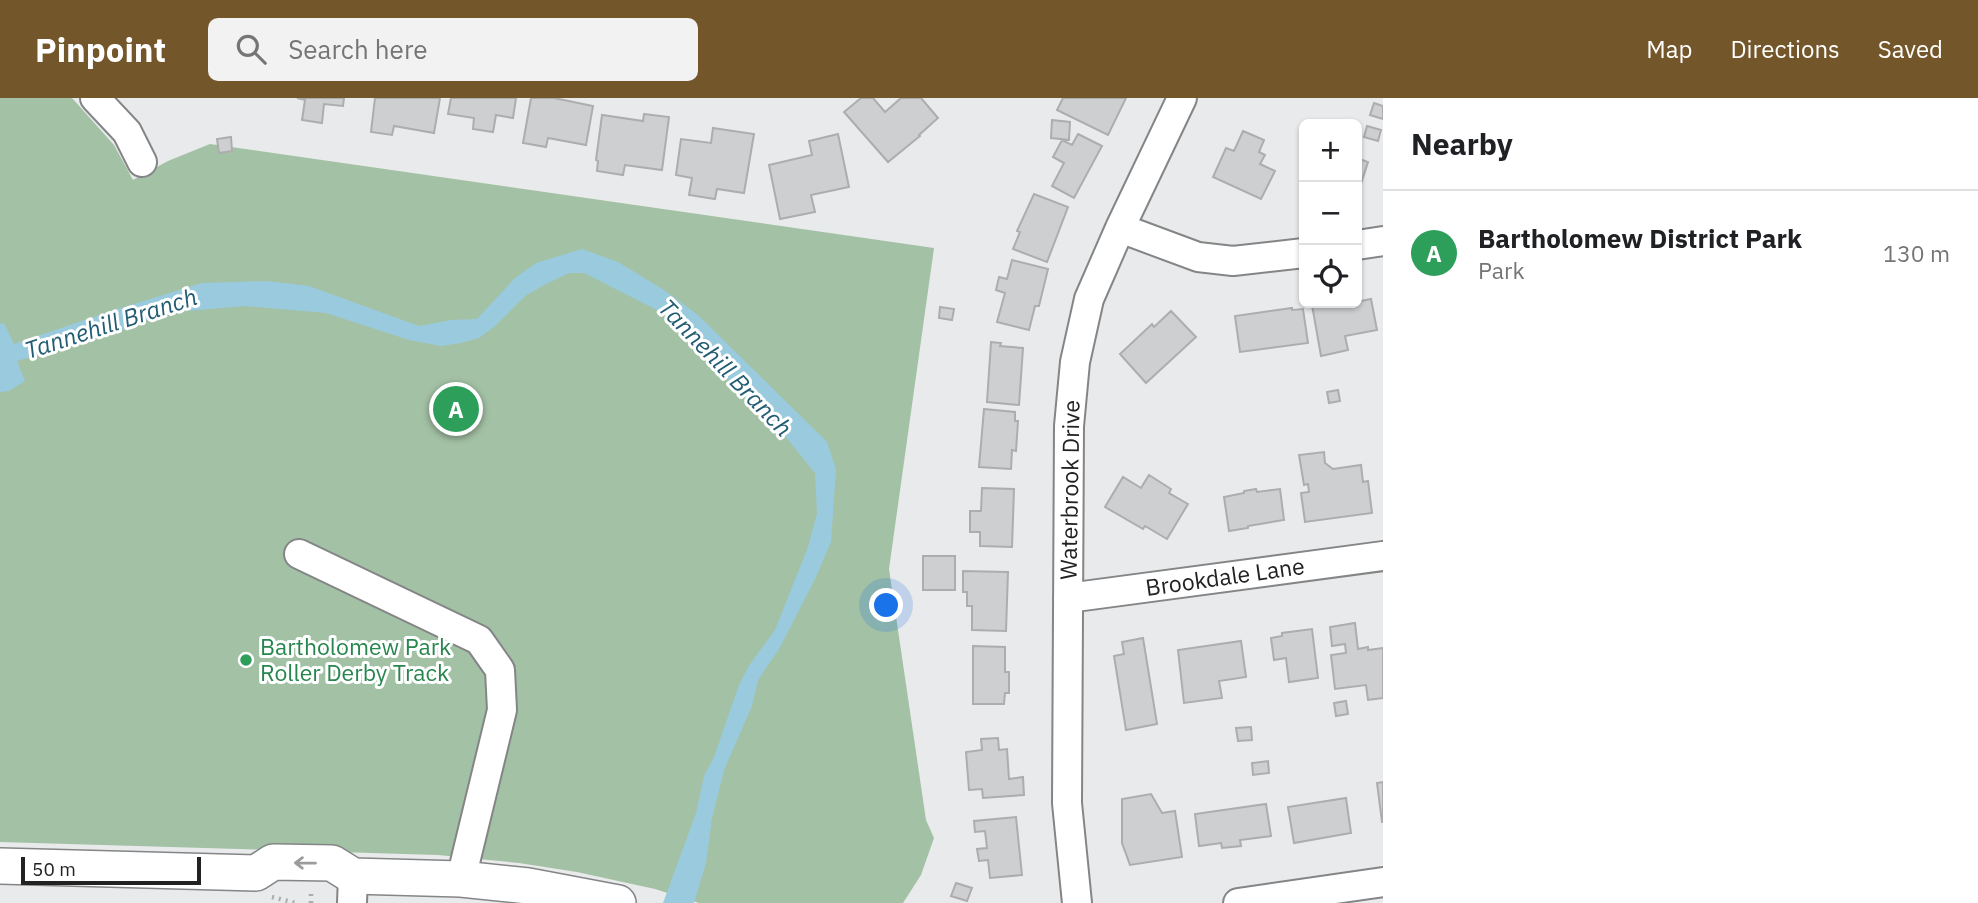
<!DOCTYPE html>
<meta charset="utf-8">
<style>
:root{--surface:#fff;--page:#f2f2f2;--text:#202124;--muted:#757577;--line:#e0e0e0;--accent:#73562a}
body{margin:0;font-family:"IBM Plex Sans",sans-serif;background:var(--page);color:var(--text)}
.controls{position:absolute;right:21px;top:21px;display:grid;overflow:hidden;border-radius:10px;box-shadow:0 2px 5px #0004}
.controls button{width:63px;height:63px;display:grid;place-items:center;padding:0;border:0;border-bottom:2px solid var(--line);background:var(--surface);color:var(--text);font:35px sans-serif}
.scale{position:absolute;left:21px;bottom:18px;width:180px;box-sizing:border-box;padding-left:7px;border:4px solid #222223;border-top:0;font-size:19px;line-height:24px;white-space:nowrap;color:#222223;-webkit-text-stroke:5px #fff;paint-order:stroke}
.you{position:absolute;left:887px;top:508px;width:24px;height:24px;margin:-18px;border:5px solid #fff;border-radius:50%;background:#1a73e8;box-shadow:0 0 0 10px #1a73e833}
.badge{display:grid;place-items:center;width:46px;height:46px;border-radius:50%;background:var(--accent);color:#fff;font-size:23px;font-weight:700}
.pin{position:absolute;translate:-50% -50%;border:4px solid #fff;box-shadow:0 2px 7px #0006}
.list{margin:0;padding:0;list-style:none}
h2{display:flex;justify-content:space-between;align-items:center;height:91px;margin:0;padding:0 28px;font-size:30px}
h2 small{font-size:23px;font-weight:400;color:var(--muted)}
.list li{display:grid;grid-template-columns:46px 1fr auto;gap:21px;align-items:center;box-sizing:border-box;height:126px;padding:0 28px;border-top:2px solid var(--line)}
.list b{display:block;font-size:26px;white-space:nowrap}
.list p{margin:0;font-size:23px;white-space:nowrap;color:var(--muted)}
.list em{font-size:23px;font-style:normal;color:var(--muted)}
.icon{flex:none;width:38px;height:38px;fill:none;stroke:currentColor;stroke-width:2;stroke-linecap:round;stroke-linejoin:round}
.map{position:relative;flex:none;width:1383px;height:805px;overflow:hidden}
header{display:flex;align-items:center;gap:42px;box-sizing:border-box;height:98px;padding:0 35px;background:var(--accent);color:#fff}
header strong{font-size:33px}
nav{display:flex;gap:38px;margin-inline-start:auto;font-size:24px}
.search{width:490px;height:63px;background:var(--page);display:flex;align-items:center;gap:18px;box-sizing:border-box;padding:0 24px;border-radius:10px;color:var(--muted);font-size:26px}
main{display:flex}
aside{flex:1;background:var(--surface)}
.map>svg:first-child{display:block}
.green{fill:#a3c1a4}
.water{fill:#9acade}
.building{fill:#cecfd0;stroke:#adadaf;stroke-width:2}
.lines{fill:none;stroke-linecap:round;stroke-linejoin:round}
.minor-casing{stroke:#848586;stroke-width:32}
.major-casing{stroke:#848586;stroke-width:38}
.path{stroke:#abacad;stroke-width:4.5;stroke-dasharray:2 5;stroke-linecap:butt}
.minor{stroke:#fff;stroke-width:28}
.major{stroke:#fff;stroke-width:35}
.oneway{stroke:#9c9c9c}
.leisure-dot{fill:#2e9e5b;stroke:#fff;stroke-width:2.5}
.labels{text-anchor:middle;stroke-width:6;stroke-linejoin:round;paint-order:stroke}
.street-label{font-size:23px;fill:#222223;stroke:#fff}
.leisure-label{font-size:23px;fill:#27864d;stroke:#fff;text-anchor:start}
.water-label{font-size:24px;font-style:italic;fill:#225d73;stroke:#fff}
</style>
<header>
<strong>Pinpoint</strong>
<div class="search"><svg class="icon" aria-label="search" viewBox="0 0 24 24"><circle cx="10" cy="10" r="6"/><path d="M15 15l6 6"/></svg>Search here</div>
<nav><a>Map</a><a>Directions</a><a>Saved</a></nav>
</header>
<main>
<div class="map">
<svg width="1383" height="805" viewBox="0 0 1383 805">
<rect width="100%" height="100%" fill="#e9eaeb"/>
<path class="green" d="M0,0H72L114,47L133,82L168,63L210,46L934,150L889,471L926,722L934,740L921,777L903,805H699L655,791L577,774L519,765L438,757L0,744Z"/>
<path class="water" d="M582,151L618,164L664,192L698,217L827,344L836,371L831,444L816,479L779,551L758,582L752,608L724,672L712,720L706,765L694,805H663L696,715L704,678L714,659L739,587L750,566L775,532L808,449L817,415L815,375L780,332L750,300L710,265L687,236L665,216L584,175H569L546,186L525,198L494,229L479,240L461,245L441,248L409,242L326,215L246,208L163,215L122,232L17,263L25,283L9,293L0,294V226L4,225L14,246L111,213L202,185L267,183L309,188L419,228L451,222L477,221L515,180L536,165Z"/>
<path class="building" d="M297,0H344L343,8L324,6L322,25L302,22L305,2Z
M375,0H440L434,35L394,28L392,37L371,34Z
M451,0H516L513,20L496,17L493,34L473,31L474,20L448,16Z
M531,0H554L593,8L586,47L548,40L546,49L523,45Z
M861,0H873L885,14L901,0H921L938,20L919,37L920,38L888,64L844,14Z
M1063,0H1126L1108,37L1057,12Z
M1374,5L1383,8V21L1370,17Z
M644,16L669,19L662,72L625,67L623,77L597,73L598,63L596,62L602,17L643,23Z
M1052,22L1070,24L1069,42L1051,40Z
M1367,28L1381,32L1378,43L1364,39Z
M713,30L754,36L744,95L717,91L715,101L689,97L692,80L676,77L681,41L711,45Z
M1243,33L1264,42L1259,54L1265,57L1260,66L1275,73L1261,101L1213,79L1226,50L1234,53Z
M838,36L849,89L811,97L815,114L780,121L769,67L812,57L809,43Z
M1078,36L1102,48L1074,100L1052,88L1064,65L1053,59L1062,42L1072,47Z
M231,39L232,53L219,55L217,41Z
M1357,60L1368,64L1358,95H1357Z
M1034,96L1068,109L1047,164L1013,151L1020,134L1017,133Z
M1012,162L1048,171L1039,208H1035L1029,232L997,224L1005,195L996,192L999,179L1007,181Z
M1371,201L1377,232L1345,238L1348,252L1321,258L1312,207L1336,205L1337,208Z
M940,209L954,211L952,222L939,220Z
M1292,210V212L1303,211L1308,245L1240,254L1235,218Z
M1171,213L1196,239L1146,285L1120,256L1152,226L1154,229Z
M991,244L1001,245L1000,248L1023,250L1019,307L987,304Z
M1338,292L1340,303L1329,305L1327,294Z
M984,311L1015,314V323H1018L1016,353L1012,352L1011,371L979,369Z
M1324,354L1325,365L1333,371L1361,367L1363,384L1368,383L1372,415L1305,424L1301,395L1309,394L1308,386L1304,387L1299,357Z
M1149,377L1171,391L1169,395L1188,406L1167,441L1145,428L1143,431L1105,409L1123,379L1141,390Z
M982,390L1014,391L1012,449L980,448V434H970V413H981Z
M1256,391L1257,394L1280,391L1284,422L1248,428V430L1229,433L1224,399L1244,395V393Z
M923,458H955V492H923Z
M963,473L1008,474L1006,533L972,532V508H967V494H963Z
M1355,525L1358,551L1368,549V552L1383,550V600L1368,602L1366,587L1335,591L1331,557L1346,555L1345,546L1332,548L1330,529Z
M1312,531L1318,580L1289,584L1286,560L1274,562L1271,540L1282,538V535Z
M1143,540L1157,626L1126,632L1114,558L1124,556L1122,544Z
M1241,543L1246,579L1219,583L1222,600L1184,605L1178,552Z
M973,548L1005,549V574H1009V595H1005L1004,606H973Z
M1346,603L1348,616L1336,618L1334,605Z
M1251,629L1252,642L1238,643L1236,630Z
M998,640L999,652L1007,651L1009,681L1023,679L1024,697L983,700L982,691L969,692L966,654L982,652L981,641Z
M1268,663L1269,675L1253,677L1252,665Z
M1383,684V724H1382L1377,685Z
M1151,696L1162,715L1175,713L1182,759L1130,767L1122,745V701Z
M1346,700L1351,735L1294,745L1288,709Z
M1266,706L1271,738L1240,742L1241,748L1222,750L1221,745L1199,748L1195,716Z
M1016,719L1022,777L990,780L988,762L979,763L977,751L987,750L985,733L975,734L974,723Z
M956,785L972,790L967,803L951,798Z"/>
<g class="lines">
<defs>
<path id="minor" d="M95,0L127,34L142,64
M1120,130L1198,159L1233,163L1304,155
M1357,147L1383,143
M299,456L479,542L500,572L502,612L461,781
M1068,500L1383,458
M352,805L353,778
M1077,805L1067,705L1069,328L1075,264L1089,201L1120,130L1182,0
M1238,805L1383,784"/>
<path id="major" d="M0,768L256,775L273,764L332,765L353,778L461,781L528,788L618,805"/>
</defs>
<use href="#minor" class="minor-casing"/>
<use href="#major" class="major-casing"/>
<path class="path" d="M272,799L296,805
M311,805V792"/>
<use href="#minor" class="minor"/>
<use href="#major" class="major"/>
</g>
<defs><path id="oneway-shaft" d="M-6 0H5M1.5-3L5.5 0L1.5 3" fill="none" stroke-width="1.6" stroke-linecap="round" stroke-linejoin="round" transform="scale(1.75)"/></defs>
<use class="oneway" href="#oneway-shaft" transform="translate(305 765) rotate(-179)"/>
<circle class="leisure-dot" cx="246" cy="562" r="7"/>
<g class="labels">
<g class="street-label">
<text transform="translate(1070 392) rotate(-89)" y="8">Waterbrook Drive</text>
<text transform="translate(1225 479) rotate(-8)" y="8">Brookdale Lane</text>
</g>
<g class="leisure-label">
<text x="260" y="557">Bartholomew Park<tspan x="260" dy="26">Roller Derby Track</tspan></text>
</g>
<g class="water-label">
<text transform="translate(111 226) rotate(-18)" y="8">Tannehill Branch</text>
<text transform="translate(725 270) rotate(46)" y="8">Tannehill Branch</text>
</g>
</g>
</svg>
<div class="controls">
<button>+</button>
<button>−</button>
<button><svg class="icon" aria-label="locate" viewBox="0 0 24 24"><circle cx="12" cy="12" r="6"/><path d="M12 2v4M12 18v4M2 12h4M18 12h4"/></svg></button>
</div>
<div class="scale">50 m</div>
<div class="you"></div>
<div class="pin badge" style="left:456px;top:311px;background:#2e9e5b">A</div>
</div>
<aside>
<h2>Nearby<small></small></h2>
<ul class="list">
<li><span class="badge" style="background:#2e9e5b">A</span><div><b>Bartholomew District Park</b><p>Park</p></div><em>130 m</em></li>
</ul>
</aside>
</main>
